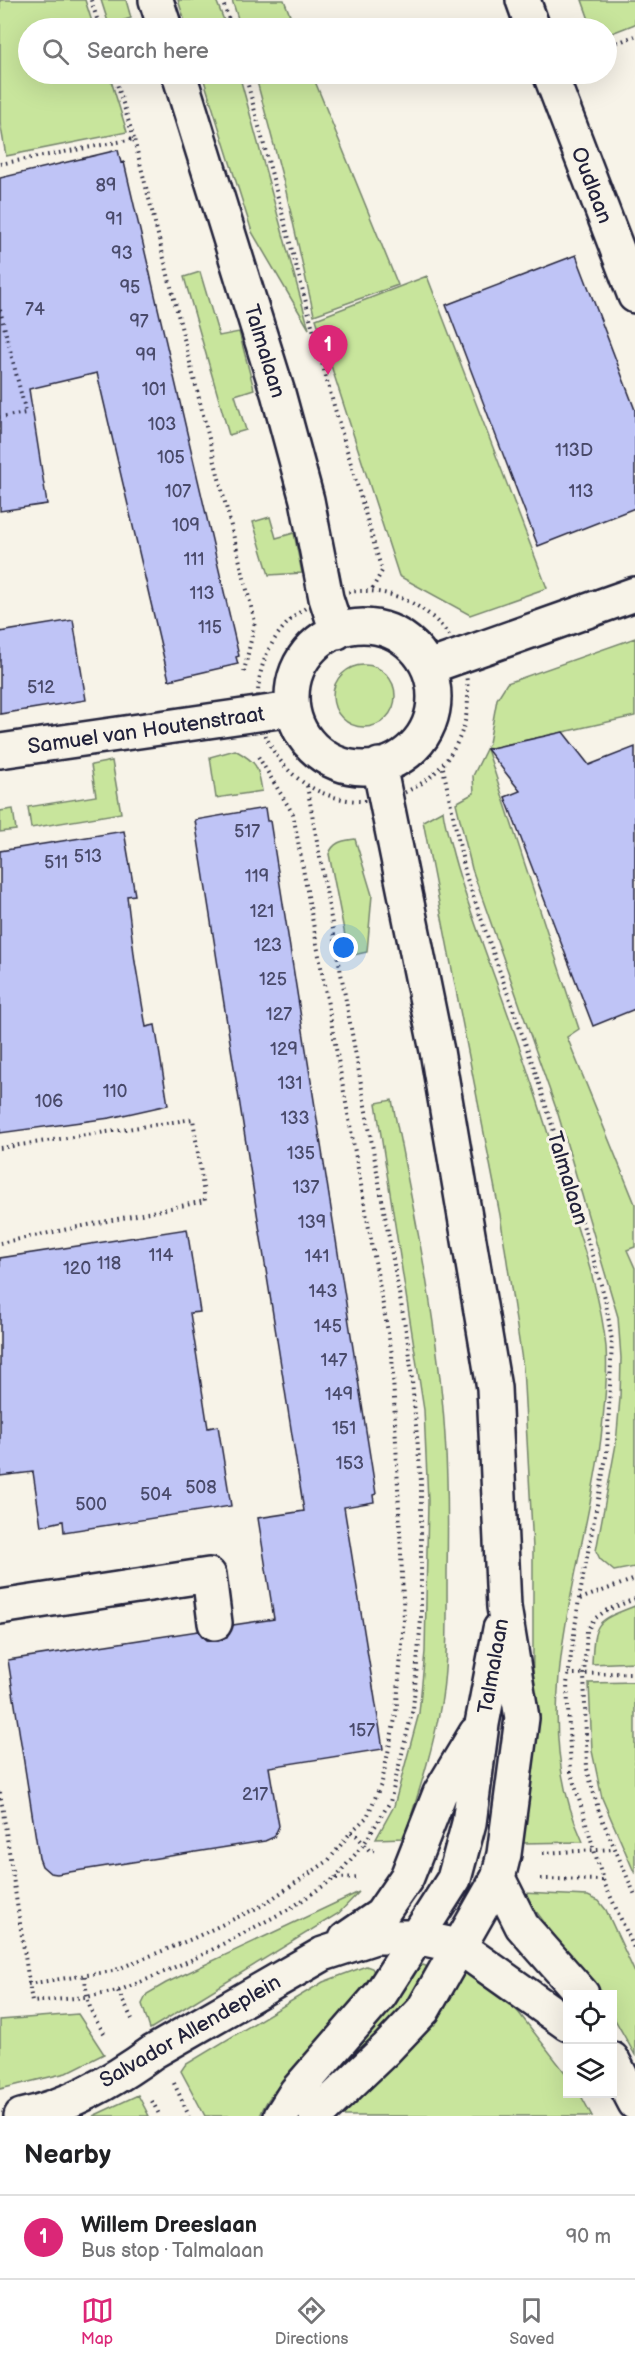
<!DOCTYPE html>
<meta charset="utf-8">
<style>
:root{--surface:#fff;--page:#f2f2f2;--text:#202124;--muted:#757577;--line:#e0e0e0;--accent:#db2777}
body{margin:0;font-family:"Balsamiq Sans",sans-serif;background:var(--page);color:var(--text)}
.controls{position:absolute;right:18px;bottom:18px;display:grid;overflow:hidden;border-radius:0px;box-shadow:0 6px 24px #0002}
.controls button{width:54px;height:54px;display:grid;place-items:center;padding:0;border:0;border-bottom:2px solid var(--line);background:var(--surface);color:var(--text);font:30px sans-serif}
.you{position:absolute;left:344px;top:948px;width:21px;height:21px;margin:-15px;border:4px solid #fff;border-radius:50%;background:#1a73e8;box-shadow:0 0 0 9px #1a73e833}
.badge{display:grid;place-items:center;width:39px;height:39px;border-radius:50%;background:var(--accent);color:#fff;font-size:20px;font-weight:700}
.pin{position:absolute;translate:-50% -50px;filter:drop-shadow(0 2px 3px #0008)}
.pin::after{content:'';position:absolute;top:32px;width:21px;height:18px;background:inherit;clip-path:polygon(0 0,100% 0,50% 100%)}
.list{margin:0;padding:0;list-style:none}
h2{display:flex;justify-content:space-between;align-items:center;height:78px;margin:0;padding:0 24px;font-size:26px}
h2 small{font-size:20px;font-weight:400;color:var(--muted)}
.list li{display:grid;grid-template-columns:39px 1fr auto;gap:18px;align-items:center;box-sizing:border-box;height:84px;padding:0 24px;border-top:2px solid var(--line)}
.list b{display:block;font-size:22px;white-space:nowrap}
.list p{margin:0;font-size:20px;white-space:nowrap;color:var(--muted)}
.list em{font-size:20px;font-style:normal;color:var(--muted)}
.icon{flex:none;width:33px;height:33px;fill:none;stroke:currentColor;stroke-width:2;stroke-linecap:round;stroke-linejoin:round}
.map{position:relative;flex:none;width:635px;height:2116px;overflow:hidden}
.search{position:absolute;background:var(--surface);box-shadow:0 6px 24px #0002;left:18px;right:18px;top:18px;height:66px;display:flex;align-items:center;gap:15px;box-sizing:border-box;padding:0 21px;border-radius:33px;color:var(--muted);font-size:22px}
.sheet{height:162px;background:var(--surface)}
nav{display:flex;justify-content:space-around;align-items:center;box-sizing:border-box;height:84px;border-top:2px solid var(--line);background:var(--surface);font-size:16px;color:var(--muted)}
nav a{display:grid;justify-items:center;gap:3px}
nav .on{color:var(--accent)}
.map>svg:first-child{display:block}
.green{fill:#c8e59c;stroke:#75846c;stroke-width:1.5}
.building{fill:#bfc4f6;stroke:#22223b;stroke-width:1.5}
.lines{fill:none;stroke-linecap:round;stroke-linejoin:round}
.minor-casing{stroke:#22223b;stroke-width:38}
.major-casing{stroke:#22223b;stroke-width:38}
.path{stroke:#22223b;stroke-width:4;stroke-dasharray:1.5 4.5;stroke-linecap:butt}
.minor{stroke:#f7f3e8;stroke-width:33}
.major{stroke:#f7f3e8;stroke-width:33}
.labels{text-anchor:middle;stroke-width:6;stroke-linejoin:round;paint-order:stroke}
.number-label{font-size:18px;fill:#494a6a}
.street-label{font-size:21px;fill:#22223b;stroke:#f7f3e8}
</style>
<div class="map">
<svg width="635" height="2116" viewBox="0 0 635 2116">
<rect width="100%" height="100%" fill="#f7f3e8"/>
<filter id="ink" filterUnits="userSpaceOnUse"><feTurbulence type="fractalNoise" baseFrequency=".0167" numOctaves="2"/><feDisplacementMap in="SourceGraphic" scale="12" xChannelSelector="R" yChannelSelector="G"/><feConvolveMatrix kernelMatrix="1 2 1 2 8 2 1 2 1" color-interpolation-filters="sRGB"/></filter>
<g filter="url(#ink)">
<path class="green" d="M0,0H85L94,28H28V74H109L127,132L6,156L0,122Z
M101,0H126L131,18L109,25Z
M178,0H216L227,28H187Z
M232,0H284L295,28H241Z
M582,0H635V24L607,35L606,28H592Z
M202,74H239L309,329L252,232Z
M255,74H312L398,285L314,315L285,187Z
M200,272L219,336L239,332L254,389L235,395L246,430L229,435L184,277Z
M427,276L547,588L470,615L399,576L316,319Z
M270,517L276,538L294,533L302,573L269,575L253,522Z
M635,638V716L487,749L579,1029L567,1037L635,1204V1247L627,1250L635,1268V1567L614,1571L600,1559L596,1551L616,1444L620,1398L621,1358L618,1317L558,1114L472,869L456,803L474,793L473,776L489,743L497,699L507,683Z
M333 696a31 31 0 1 1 62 0a31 31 0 1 1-62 0Z
M235,750C258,763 258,766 262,791L216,798L210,757Z
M112,761L121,813L31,828L28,807L96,796L91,765Z
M13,809L16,830L0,832V811Z
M443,810C444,822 448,834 451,846C462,890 478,931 493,973C521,1048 546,1125 569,1202C584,1249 601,1297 606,1347C608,1377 604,1408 601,1438C584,1571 523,1712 583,1842L522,1843L532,1721L533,1646V1548L523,1367L500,1215L423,821Z
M355,839L372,895L367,952L349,956L329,854C334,841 343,841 355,839Z
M392,1100C414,1210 438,1323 445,1436C448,1481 448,1526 447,1571C447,1614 448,1656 442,1698C434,1746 419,1792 404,1838L376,1839L394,1806L419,1713L425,1652L428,1501L424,1410L376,1103Z
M635,1606V1662L592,1664C594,1621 596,1621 635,1606Z
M635,1682V1874L602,1798L592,1751L589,1683Z
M359,1892L339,1913L150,2029L142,2004L147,1994L166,1983Z
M522,1893L588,1896L599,1901L606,1910L635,1973V2055L613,2016L612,1994H599Z
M423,1965L431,1968L433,1976L302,2116L308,2090L390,2009L410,1982L418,1967Z
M366,1966L372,1968L375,1974C360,1996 347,2021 329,2040C307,2064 271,2084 260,2116H205L181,2071L185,2065L323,1982Z
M462,1972L479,1980L503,1996L519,2013L567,2075L568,2094H580L592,2116H336Z
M78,2014L104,2054L66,2073L0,2089V2020Z
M138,2095L149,2116H93Z"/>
<path class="building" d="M118,150L121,163L124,162L239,656L236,657L238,664L169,680L97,373L29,389L47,504L0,511V178Z
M576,255L635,410V508L538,546L446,305Z
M73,620L86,700L0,714V632Z
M563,732L589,765L635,747V1009L593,1026L505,797L520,791L487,749Z
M265,808L267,821H270L376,1494L373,1495L374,1502L344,1507L383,1749L269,1767L279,1826L274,1837L265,1841L57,1874L50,1873L42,1866L39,1858L8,1660L198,1631L207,1640L218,1641L227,1638L233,1625L274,1619L258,1518L304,1511L195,820Z
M124,831L135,895L127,896L135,962L146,1027L155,1025L168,1105L110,1118L0,1133V851Z
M187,1229L200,1312L190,1313L208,1428L218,1426L231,1506L64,1532L63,1521L41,1526L33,1472L0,1476V1258Z"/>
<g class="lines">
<defs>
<path id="minor" d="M523,0L533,28
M550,74L635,296
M429,667L635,594
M0,751L292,709
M0,1607L209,1575L215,1623"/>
<path id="major" d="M156,0L165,28
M179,74L278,393L307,500L326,598L337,632
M292 697a71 71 0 1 1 142 0a71 71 0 1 1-142 0Z
M379,765L437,1051L494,1388L504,1607L522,1718L504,1854L498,1878L522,1926L582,1994
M346,1939L381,1915L407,1877L440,1793L476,1733
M612,2059L635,2103
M21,2116C68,2106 115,2080 153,2052L323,1954L375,1937H416L458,1946L568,2024
M281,2116L296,2092L380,1995L454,1879L469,1823L482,1724L500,1629
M316,2116L386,2049L423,2010L498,1878"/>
</defs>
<use href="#minor" class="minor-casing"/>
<use href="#major" class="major-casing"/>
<path class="path" d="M91,0L100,28
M222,0L232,28
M606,47L635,36
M114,74L134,139
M245,74L328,385L382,571L371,591
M0,164L134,139L255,622L243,676
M0,310L26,413L0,417
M258 696a105 105 0 1 1 210 0a105 105 0 1 1-210 0Z
M443,768L466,876L534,1068L574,1195L605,1298L612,1341L607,1452L579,1599L567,1684L571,1772L603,1880L635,1950
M307,786L409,1348L421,1481V1619L413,1709L390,1802L364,1844L335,1878
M0,1148L193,1119L205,1201L0,1243
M580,1599L635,1579
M635,1599L607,1610L594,1619L587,1631L584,1674L587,1769L599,1812L635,1895
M568,1674L635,1673
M0,1792L32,2002L86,1997L118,1991L148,1979L202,1955L291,1908L335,1878L360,1877
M351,1832L357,1836L370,1851L374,1850
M543,1853L614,1849
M541,1879L603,1880
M85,1976C87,2005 90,2012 106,2036
M28,1984L113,1971L192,1939L261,1906L328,1861L351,1832L367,1817L382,1782L396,1714L404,1620L392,1354L293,814L256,753
M118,1991L132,2019
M174,2083L189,2116
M152,2101L160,2116"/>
<use href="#minor" class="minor"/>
<use href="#major" class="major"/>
</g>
</g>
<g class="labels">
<g class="number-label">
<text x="106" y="191">89</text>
<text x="114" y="225">91</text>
<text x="122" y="259">93</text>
<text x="130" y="293">95</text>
<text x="35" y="315">74</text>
<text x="139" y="327">97</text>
<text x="146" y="361">99</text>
<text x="154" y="395">101</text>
<text x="162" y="430">103</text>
<text x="574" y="456">113D</text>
<text x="171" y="463">105</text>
<text x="178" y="497">107</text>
<text x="581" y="497">113</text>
<text x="186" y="531">109</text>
<text x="194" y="565">111</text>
<text x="202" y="599">113</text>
<text x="210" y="633">115</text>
<text x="41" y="693">512</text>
<text x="247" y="837">517</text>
<text x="88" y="862">513</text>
<text x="56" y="868">511</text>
<text x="257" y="882">119</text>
<text x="262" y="917">121</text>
<text x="268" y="951">123</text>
<text x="273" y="985">125</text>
<text x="279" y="1020">127</text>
<text x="284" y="1055">129</text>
<text x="290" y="1089">131</text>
<text x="115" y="1097">110</text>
<text x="49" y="1107">106</text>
<text x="295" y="1124">133</text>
<text x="301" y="1159">135</text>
<text x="306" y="1193">137</text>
<text x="312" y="1228">139</text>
<text x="161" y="1261">114</text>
<text x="317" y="1262">141</text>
<text x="109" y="1269">118</text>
<text x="77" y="1274">120</text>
<text x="323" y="1297">143</text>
<text x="328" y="1332">145</text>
<text x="334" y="1366">147</text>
<text x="339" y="1400">149</text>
<text x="344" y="1434">151</text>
<text x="350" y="1469">153</text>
<text x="201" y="1493">508</text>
<text x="156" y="1500">504</text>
<text x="91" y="1510">500</text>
<text x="362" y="1736">157</text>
<text x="255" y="1800">217</text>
</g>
<g class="street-label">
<text transform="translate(592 185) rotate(69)" y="7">Oudlaan</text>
<text transform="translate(265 351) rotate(73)" y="7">Talmalaan</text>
<text transform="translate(146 730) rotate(-8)" y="7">Samuel van Houtenstraat</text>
<text transform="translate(568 1178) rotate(73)" y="7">Talmalaan</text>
<text transform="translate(493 1666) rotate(-80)" y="7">Talmalaan</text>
<text transform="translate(190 2031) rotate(-30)" y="7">Salvador Allendeplein</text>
</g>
</g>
</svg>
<div class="controls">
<button><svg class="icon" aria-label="locate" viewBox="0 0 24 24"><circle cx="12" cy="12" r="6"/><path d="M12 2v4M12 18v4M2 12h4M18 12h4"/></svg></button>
<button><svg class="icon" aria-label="layers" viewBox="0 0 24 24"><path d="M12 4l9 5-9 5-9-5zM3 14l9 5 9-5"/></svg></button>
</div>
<div class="you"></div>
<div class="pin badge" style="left:328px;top:375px">1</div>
<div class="search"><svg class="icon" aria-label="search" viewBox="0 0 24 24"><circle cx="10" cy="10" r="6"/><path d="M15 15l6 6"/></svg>Search here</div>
</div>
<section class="sheet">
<h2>Nearby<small></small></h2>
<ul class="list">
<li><span class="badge">1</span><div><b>Willem Dreeslaan</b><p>Bus stop · Talmalaan</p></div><em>90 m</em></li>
</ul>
</section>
<nav>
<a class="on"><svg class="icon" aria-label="map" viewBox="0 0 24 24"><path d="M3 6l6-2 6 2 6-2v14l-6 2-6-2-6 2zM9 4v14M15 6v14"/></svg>Map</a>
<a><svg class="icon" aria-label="directions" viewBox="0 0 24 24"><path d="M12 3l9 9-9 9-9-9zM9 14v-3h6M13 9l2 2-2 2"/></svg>Directions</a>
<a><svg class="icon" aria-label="saved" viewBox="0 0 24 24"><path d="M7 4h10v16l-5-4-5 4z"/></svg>Saved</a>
</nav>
